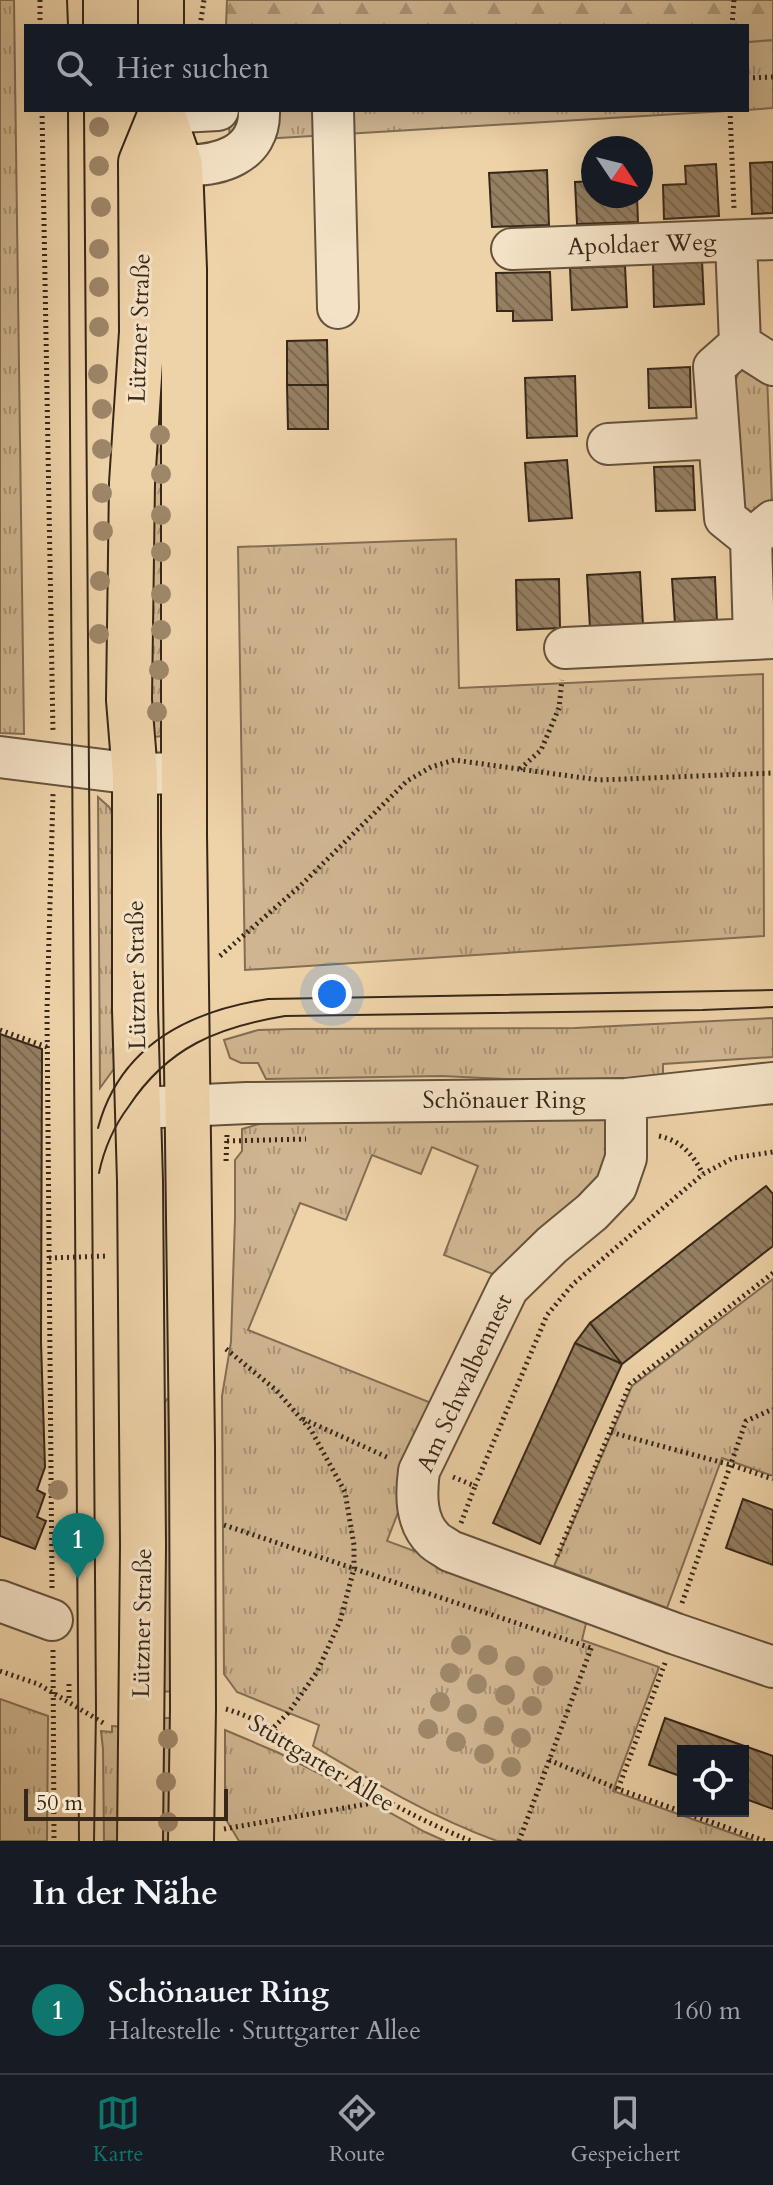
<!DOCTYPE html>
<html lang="de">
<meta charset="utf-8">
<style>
:root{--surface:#171b24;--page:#242831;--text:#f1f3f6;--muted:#9ea1a6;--line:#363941;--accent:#0f766e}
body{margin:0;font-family:Cardo,serif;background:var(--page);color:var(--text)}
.controls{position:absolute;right:24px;bottom:24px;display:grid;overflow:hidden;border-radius:0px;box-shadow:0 8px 32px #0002}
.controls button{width:72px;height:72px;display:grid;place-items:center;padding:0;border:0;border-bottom:2px solid var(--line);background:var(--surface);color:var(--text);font:40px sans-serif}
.compass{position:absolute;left:581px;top:136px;width:72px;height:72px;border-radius:50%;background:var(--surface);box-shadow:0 8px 32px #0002;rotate:125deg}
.scale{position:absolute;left:24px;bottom:20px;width:204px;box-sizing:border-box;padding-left:8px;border:4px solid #372718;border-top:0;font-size:22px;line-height:28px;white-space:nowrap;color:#372718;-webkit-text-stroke:6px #f4e2c6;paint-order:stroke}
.you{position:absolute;left:332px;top:994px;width:28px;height:28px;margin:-20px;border:6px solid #fff;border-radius:50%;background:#1a73e8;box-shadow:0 0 0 12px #1a73e833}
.badge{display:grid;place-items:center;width:52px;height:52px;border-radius:50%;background:var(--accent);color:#fff;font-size:26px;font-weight:700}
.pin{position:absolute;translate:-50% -66px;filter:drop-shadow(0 2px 4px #0008)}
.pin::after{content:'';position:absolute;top:42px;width:28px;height:24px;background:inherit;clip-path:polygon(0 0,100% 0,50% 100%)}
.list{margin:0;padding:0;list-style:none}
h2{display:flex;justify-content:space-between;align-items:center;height:104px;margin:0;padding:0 32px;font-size:34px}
h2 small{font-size:26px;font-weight:400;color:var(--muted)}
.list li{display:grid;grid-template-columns:52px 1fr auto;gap:24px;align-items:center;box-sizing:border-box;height:128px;padding:0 32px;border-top:2px solid var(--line)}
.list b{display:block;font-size:30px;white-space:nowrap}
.list p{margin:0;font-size:26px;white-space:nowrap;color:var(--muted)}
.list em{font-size:26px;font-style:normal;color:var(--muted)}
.icon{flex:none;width:44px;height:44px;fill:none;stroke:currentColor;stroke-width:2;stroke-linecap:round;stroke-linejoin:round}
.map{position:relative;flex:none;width:773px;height:1841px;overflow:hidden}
.search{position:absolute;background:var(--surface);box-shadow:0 8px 32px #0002;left:24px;right:24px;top:24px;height:88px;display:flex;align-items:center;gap:20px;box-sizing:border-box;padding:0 28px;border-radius:0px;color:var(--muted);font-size:30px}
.sheet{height:232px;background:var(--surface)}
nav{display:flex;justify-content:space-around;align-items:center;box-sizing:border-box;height:112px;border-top:2px solid var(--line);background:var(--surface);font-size:22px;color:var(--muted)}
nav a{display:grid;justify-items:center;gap:4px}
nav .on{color:var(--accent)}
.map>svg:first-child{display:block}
.grass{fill:url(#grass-tufts);stroke:#836e54;stroke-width:2}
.forest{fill:url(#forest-firs);stroke:#836e54;stroke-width:2}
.building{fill:url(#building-back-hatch);stroke:#372718;stroke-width:2}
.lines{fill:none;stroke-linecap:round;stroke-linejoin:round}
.minor-casing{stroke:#65523c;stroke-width:44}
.major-casing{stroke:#372718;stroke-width:48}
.path{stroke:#372718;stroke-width:5;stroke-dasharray:2 4;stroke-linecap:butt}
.minor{stroke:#f4e2c6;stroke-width:40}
.major{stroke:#eed2a8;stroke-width:44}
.tram{stroke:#372718;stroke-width:2}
.tree{fill:#9e8769}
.labels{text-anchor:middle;stroke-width:6;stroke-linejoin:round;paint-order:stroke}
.street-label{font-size:24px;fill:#372718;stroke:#f4e2c6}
</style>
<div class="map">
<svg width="773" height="1841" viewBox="0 0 773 1841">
<defs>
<pattern id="grass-tufts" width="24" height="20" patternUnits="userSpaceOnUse" patternTransform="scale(2)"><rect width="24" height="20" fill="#cfb590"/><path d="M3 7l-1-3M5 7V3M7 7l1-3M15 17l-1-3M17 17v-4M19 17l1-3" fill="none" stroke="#a99375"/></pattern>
<pattern id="forest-firs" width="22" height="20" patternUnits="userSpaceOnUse" patternTransform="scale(2)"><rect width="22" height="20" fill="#cfb590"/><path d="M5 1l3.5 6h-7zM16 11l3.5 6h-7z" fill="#a99375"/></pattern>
<pattern id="building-back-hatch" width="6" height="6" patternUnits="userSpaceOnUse" patternTransform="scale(2)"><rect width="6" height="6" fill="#968063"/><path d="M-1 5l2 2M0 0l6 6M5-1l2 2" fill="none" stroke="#7b6951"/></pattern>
</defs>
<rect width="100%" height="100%" fill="#eed2a8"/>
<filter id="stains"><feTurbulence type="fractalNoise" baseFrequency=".0025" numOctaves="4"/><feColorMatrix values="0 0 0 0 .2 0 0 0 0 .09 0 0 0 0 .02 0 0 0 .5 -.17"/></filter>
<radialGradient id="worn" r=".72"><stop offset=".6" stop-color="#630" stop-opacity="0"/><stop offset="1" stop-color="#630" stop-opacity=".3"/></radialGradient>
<path class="grass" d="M0,0H14L24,734L0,733Z
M773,40V108L747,110V42Z
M228,110H743L230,141Z
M162,323L169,729L161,736L155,737L148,727L153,332Z
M749,363L767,375L772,502L757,513L746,511L740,502L735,382L739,371Z
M456,539L459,688L763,674L764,936L245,970L238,547Z
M98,797L109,807L116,819L121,1059L100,1088Z
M773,1018V1057L663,1064V1084H607L442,1076L266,1079L258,1063H241L230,1058L224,1040L258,1030L292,1029L575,1028Z
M602,1117L612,1128L610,1175L498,1276L444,1255L478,1166L432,1147L421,1174L372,1155L346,1220L300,1203L248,1330L439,1406L387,1541L588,1615L582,1640L659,1667L613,1791L754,1841H497C431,1817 373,1782 313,1746L319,1725L237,1692L224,1674L222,1396L231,1342L235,1218V1160L242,1151V1129L270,1121Z
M773,1279V1476L722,1458L667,1608L554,1566L632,1386Z
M178,1388L179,1691L155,1692V1412Z
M0,1699L48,1716L47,1841H0Z
M155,1718H179V1841H155Z
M112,1726L127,1727V1841H104L103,1749L101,1731L112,1732Z
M225,1730L279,1753L322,1775L425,1832L445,1841H239L225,1818Z"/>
<path class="forest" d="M227,0H773V40L747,42V26H226Z"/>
<path class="building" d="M773,162V213L752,214L750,163Z
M716,164L719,216L664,219L663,185L686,184L685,166Z
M547,170L549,225L492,227L489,173Z
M593,181V196H637L638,222L577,224L575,182Z
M702,260L704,304L654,307L653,262Z
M625,266L627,307L572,310L570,268Z
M550,272L552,320L513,321V311H497L496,273Z
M327,340L328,385H287V341Z
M690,367L691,407L649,408L648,369Z
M575,376L577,436L527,438L525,378Z
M287,385H328V429H288Z
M567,460L572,518L529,521L525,463Z
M693,466L695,510L656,511L654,467Z
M640,572L643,625L590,628L587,575Z
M715,577L717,622L675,624L672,579Z
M559,579L560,628L517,630L516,580Z
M0,1034L42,1049L41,1342L45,1467L37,1490L45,1494L37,1517L46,1521L35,1549L0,1536Z
M766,1186L773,1194V1246L622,1364L590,1323Z
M590,1323L622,1364L575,1343Z
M575,1343L622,1364L540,1544L493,1523Z
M743,1499L773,1510V1565L726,1548Z
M665,1718L773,1756V1809L743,1798V1751H683V1777L649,1765Z"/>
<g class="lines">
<defs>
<path id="minor" d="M333,110L338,308
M161,113L218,110
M180,165C217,167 261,156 259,110
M736,241L740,344L773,365
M512,249L773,239
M740,344L714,367L725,518L751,539
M608,444L719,438
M754,639L751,539L773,521
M565,648L773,638
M0,757L135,774L186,773
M626,1099V1158L616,1187L592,1212L552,1245L508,1288L419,1471C416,1494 415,1522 434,1540C438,1544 445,1547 450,1551L676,1634L773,1667
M139,1108L247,1103L626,1099L773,1083
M0,1601L52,1620"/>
<path id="major" d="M161,26V0
M161,110L180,165L184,269V835L192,1445L193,1708L191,1841
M140,1841L143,1546L140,1181L135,1009V774L129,700L132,483L142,332L141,162L161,113"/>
</defs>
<use href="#minor" class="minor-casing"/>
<use href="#major" class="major-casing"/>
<path class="path" d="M40,0V26
M200,26L204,0
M732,26L734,0
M747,78L773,77
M42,110L53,733
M730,110L734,208
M520,769L541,750L559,708L562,680
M220,956L299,887L407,781L431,767L454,760L599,780L773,773
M0,1030L47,1047
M659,1136C682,1141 693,1155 703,1174
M227,1141L306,1139
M226,1161L227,1135
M49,1258L107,1256
M773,1273L630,1384L610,1432L731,1465L773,1479
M226,1349L276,1390L311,1430L345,1492L354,1545V1569L340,1621L317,1672L288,1713L273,1728
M303,1419L389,1458
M453,1477L475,1486L547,1315L573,1284L703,1174L733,1158L773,1152
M461,1523L475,1486
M224,1525L591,1648
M557,1556L610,1432
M52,1588L47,1012L53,794
M682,1603L746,1421L773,1409
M53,1650L54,1841
M665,1663L618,1789L765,1841
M0,1671L38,1684L105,1724
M69,1684V1701
M226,1709C265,1720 295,1745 328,1766C374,1795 421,1821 471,1841
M549,1760L618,1789
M224,1829L384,1801
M519,1841L592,1646"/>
<use href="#minor" class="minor"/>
<use href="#major" class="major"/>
<path class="tram" d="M67,0L68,26
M83,0V26
M68,110L79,1841
M84,110L96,1709L94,1841
M98,1128C120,1045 189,1011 268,999L773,990
M99,1173C104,1149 114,1126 129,1106C168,1047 218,1027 285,1016L702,1010L773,1007"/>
</g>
<g class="tree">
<circle cx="99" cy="127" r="10"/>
<circle cx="99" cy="166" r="10"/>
<circle cx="101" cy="207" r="10"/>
<circle cx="99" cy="249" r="10"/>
<circle cx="99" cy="287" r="10"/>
<circle cx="99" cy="327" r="10"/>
<circle cx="98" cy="374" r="10"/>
<circle cx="102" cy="409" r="10"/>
<circle cx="160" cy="435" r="10"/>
<circle cx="102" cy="449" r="10"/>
<circle cx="161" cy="474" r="10"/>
<circle cx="102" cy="493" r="10"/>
<circle cx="161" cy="515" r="10"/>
<circle cx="103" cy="531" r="10"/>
<circle cx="161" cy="552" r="10"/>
<circle cx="100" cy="581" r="10"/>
<circle cx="161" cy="594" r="10"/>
<circle cx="161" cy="630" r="10"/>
<circle cx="99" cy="634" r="10"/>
<circle cx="159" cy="670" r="10"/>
<circle cx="157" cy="712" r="10"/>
<circle cx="58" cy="1490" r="10"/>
<circle cx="461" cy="1645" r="10"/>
<circle cx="488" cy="1655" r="10"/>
<circle cx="515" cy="1666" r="10"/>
<circle cx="450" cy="1673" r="10"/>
<circle cx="543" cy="1676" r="10"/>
<circle cx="477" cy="1684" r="10"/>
<circle cx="505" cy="1695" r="10"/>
<circle cx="440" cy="1702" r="10"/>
<circle cx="532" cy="1706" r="10"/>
<circle cx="467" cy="1714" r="10"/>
<circle cx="494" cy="1726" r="10"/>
<circle cx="428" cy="1729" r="10"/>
<circle cx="521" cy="1738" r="10"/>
<circle cx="168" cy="1739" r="10"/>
<circle cx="456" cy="1742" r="10"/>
<circle cx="484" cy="1754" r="10"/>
<circle cx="511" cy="1767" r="10"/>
<circle cx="166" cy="1782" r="10"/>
<circle cx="168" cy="1822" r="10"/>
</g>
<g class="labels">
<g class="street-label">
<text transform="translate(642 244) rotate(-2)" y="8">Apoldaer Weg</text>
<text transform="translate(139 328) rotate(-88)" y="8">Lützner Straße</text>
<text transform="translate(136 975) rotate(-91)" y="8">Lützner Straße</text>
<text x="504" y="1108">Schönauer Ring</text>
<text transform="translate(464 1383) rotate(-65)" y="8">Am Schwalbennest</text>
<text transform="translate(142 1623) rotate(-89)" y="8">Lützner Straße</text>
<text transform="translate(322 1763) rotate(31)" y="8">Stuttgarter Allee</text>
</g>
</g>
<rect width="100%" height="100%" filter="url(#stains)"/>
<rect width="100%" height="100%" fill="url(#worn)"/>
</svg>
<div class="controls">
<button><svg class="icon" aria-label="locate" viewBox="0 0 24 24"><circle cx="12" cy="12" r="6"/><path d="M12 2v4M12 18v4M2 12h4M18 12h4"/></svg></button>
</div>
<svg class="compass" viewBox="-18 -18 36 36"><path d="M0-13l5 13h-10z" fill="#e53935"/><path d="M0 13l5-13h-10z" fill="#9ea1a6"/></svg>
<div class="scale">50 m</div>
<div class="you"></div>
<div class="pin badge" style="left:78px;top:1579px">1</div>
<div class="search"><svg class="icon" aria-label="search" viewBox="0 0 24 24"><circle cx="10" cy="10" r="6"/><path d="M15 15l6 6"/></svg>Hier suchen</div>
</div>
<section class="sheet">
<h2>In der Nähe<small></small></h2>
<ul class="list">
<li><span class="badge">1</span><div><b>Schönauer Ring</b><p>Haltestelle · Stuttgarter Allee</p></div><em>160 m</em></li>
</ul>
</section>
<nav>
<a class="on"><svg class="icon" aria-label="map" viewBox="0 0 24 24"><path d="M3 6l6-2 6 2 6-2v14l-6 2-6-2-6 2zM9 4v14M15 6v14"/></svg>Karte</a>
<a><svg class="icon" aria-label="directions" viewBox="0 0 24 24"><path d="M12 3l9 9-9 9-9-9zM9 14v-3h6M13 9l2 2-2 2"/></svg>Route</a>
<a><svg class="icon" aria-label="saved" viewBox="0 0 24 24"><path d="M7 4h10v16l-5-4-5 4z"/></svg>Gespeichert</a>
</nav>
